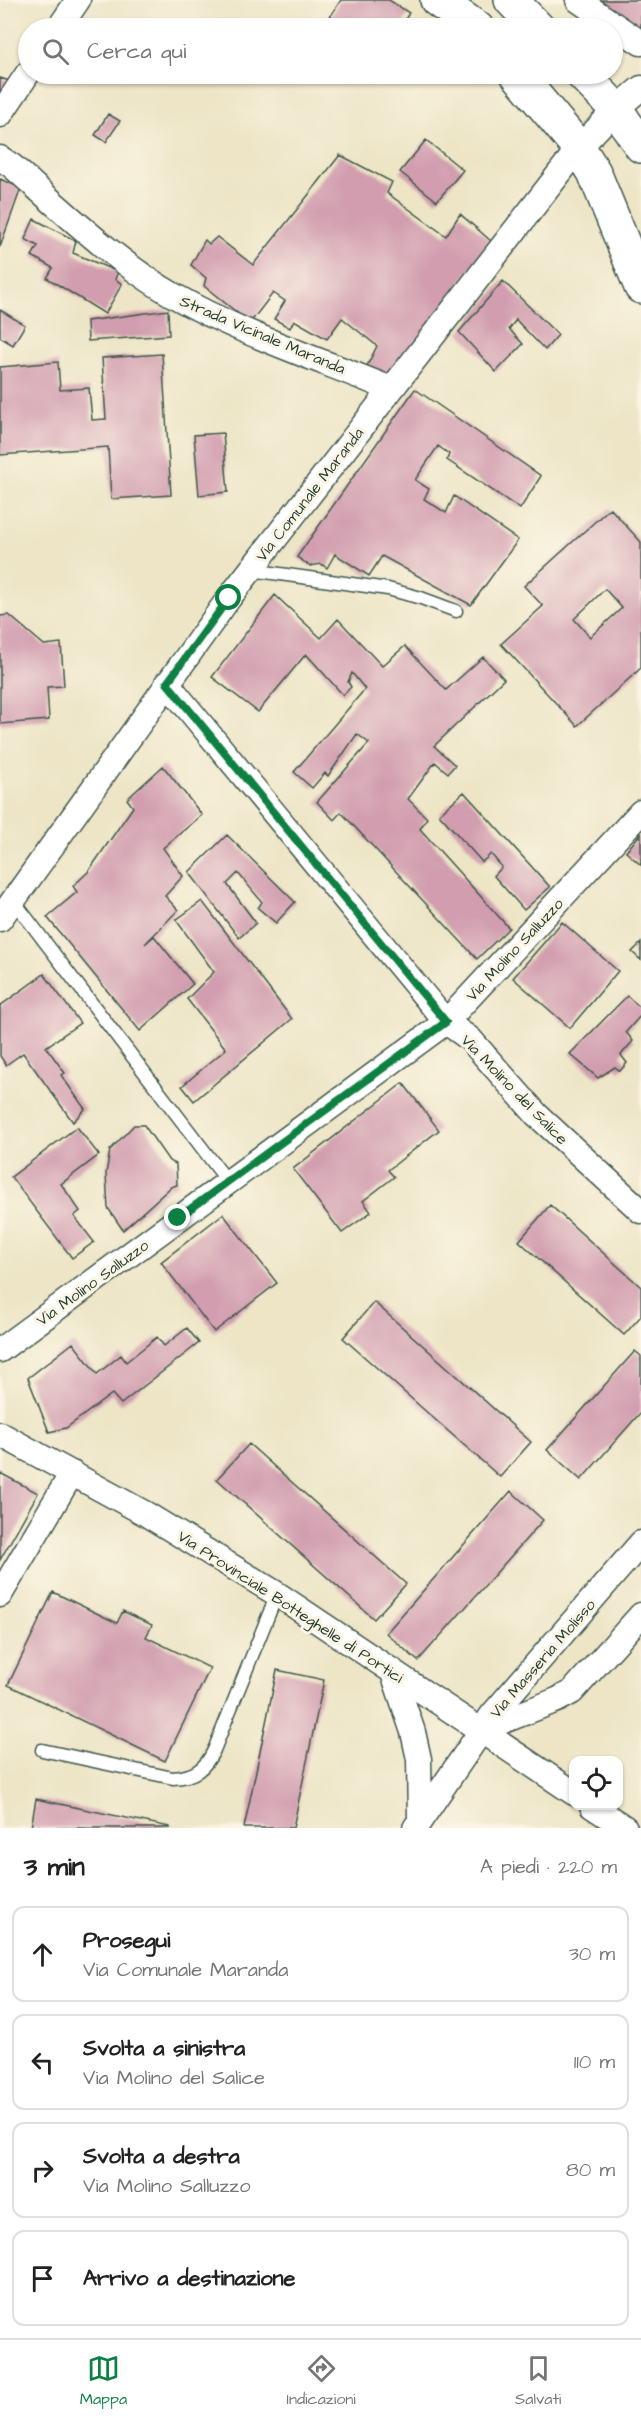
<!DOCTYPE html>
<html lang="it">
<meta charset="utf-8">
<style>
:root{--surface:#fff;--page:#f2f2f2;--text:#222;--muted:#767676;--line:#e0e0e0;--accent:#0b8043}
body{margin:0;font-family:"Architects Daughter",sans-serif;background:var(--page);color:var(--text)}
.controls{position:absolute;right:18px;bottom:18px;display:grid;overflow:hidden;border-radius:12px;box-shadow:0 2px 4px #0004}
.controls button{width:54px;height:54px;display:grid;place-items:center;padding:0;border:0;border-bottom:2px solid var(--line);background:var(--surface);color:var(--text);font:30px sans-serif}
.stop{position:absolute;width:18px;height:18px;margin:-14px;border:4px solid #0b8043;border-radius:50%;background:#fff}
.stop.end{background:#0b8043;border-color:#fff;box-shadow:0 2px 6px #0008}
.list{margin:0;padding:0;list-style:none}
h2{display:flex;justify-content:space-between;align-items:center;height:78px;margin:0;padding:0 24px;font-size:26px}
h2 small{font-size:20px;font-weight:400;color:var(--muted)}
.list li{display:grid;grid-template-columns:39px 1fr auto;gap:18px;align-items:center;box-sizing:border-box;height:96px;margin:0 12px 12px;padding:0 12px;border:2px solid var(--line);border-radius:12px}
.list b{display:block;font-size:22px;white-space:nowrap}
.list p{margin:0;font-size:20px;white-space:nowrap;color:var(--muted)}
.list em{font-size:20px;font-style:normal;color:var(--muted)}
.icon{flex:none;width:33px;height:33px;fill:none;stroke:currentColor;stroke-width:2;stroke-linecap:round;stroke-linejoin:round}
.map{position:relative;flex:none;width:641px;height:1828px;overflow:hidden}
.search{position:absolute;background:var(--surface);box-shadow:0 2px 4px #0004;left:18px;right:18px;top:18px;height:66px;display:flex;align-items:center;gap:15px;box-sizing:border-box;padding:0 21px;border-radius:33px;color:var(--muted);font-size:22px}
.sheet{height:510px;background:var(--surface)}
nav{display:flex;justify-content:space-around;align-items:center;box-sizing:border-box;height:84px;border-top:2px solid var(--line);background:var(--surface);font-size:16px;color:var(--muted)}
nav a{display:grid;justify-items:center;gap:3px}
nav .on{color:var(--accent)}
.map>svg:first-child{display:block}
.building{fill:#d19daf;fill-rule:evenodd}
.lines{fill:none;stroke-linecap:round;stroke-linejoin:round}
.lane-casing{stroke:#3e564a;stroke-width:15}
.street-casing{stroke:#3e564a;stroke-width:27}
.secondary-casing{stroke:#3e564a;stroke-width:36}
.lane{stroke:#fff;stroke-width:12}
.street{stroke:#fff;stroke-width:24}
.secondary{stroke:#fff;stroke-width:33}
.route{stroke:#0b8043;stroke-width:8}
.labels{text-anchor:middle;stroke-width:6;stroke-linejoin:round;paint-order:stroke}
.street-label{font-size:16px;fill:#1f3d34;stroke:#fcf5e5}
</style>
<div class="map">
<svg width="641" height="1828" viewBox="0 0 641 1828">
<rect width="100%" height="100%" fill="#fcf5e5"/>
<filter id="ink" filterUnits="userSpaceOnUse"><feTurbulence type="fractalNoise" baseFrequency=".0167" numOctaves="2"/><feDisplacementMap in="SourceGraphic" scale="12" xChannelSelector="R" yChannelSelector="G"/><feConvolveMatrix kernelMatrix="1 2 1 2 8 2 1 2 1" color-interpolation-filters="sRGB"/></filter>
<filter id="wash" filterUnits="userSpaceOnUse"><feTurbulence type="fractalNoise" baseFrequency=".008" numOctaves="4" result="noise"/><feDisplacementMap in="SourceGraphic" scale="24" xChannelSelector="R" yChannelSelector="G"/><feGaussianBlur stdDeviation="1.35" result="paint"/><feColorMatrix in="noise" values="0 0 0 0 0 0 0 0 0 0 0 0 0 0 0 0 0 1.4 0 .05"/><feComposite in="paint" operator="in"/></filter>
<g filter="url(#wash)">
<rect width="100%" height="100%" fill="#ede5c6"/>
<g id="blocks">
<path class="building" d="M341,0H389L409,13L400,28H329L324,26Z
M592,0H641V34Z
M0,78L16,83L0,111Z
M108,114L120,121L106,142L95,135Z
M426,140L463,170L437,201L400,172Z
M340,155L392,182L387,193L446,236L460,214L491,241L388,381L366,368L377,346L342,318L327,339L294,320L290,328L274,319L285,301L273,293L250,323L204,286L206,278L191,265L205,240L209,244L217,237L253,265Z
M0,179L21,188L0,247Z
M34,219L76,241L73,253L118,272L115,279L122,284L105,314L47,278L53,268L32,256L38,246L25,239Z
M503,281L558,335L545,350L516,320L509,329L523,344L496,372L459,332Z
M0,310L25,325L13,345L0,337Z
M168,310L169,335L88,341L87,321Z
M162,354L171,495L111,499L108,447L0,455V367L58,362L60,390L89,388L92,420L106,419L102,358Z
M415,389L541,476L520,509L447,460L449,454L438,446L415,480L429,489L424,499L446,513L454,496L518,540L471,605L382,556L369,576L335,554L327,568L321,564L310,566L297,557Z
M223,433L228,492L199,495L194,435Z
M610,508L641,542V668L577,726L501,644L543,606L524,586ZM605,589L622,608L590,637L574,619Z
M275,595L321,638L338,619L382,666L405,646L446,690L483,657L504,679L434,746L455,765L448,773L435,762L408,799L427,818L420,829L509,928L477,959L341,812L334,820L317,802L369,743L357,734L328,776L325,773L312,788L294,772L365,689L352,673L348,682L351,687L343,695L306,654L258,712L212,677Z
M9,615L44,645L61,643L64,686L47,687L49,720L0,724V616Z
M163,766L202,815L163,848L183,876L165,896L178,910L145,944L154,936L193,984L140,1031L47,917L77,892L73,886L88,872L133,807L127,799Z
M464,792L550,887L524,910L494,876L502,867L491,854L482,862L439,814Z
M641,833V865L626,852Z
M227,835L295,902L276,923L258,908L262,902L238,873L227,884L256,923L239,938L189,872Z
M202,901L292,1019L194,1101L182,1086L226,1049L187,999L214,972L176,920Z
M562,922L618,971L570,1028L513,978Z
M641,943V960L632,952Z
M44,974L80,1023L46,1047L65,1073L61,1075L85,1109L73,1122L23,1053L6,1065L0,1056V1006Z
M627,996L641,1008V1015L626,1032L633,1041L621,1055L627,1063L620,1071L615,1067L598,1078L570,1054Z
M403,1083L439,1130L388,1170L394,1177L363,1201L371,1212L342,1233L293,1169Z
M134,1125H144L169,1161L176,1164L177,1185L171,1187L123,1230L108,1208L106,1174L110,1150Z
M77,1127L99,1155L61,1184L80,1211L74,1216L94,1242L72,1258L11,1177Z
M550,1205L641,1287V1316L624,1335L519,1241Z
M223,1214L277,1283L214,1332L161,1262Z
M374,1302L531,1442L500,1477L343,1338Z
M187,1328L199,1343L121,1404L112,1394L66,1428L49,1432L28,1378L73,1343L97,1374L121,1355L126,1362L157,1337L164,1346Z
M635,1351L641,1356V1412L581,1480L547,1450Z
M249,1444L406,1584L374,1619L217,1479Z
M0,1473L38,1493L0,1560Z
M511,1491L543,1520L418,1661L386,1633Z
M53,1592L117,1623L123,1611L152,1625L146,1637L210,1668L165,1761L8,1685Z
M277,1670L324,1680L293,1828H244Z
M36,1799L170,1827V1828H31Z"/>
</g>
</g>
<g filter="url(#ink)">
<use href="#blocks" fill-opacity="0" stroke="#3e564a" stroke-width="1.5"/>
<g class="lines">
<defs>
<path id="lane" d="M251,570L388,589L421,598L456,611
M13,900L228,1182
M42,1750L173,1778C194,1777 205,1769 214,1750L277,1594"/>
<path id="street" d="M578,0L641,43
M59,28L78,0
M0,115L28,73
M0,158L12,166C61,209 116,262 173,295C241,334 318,359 391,389
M167,683L446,1022L470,1039L537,1115L641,1211
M0,919L229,598L579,148L616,109L641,88
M0,1350L446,1022L641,812
M0,1434L146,1514L277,1594L574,1793
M0,1595L72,1473
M392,1670L413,1732L419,1759L420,1819
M483,1729L557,1700L572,1692L641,1615
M592,1806L625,1828
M415,1828L492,1715L641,1543"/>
<path id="secondary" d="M437,0L477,28
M511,0L538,28
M517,74L579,148L594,172L641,287
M582,74L616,109L641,146"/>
</defs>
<use href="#lane" class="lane-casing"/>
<use href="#street" class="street-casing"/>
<use href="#secondary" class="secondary-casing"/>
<use href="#lane" class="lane"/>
<use href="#street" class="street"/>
<use href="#secondary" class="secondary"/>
</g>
</g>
<g class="lines" filter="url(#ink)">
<path class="route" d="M178,1218L446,1022L167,683L229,598"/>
</g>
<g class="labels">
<g class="street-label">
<text transform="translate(263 334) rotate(23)" y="6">Strada Vicinale Maranda</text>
<text transform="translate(309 494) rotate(-52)" y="6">Via Comunale Maranda</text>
<text transform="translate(514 949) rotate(-47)" y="6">Via Molino Salluzzo</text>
<text transform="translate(515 1089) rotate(46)" y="6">Via Molino del Salice</text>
<text transform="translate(92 1282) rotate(-36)" y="6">Via Molino Salluzzo</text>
<text transform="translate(291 1606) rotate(33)" y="6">Via Provinciale Botteghelle di Portici</text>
<text transform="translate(542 1658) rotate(-49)" y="6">Via Masseria Molisso</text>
</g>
</g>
</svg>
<div class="controls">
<button><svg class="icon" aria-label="locate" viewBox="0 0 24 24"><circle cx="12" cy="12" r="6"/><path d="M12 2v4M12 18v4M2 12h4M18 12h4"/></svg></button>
</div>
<div class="stop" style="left:229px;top:598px"></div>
<div class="stop end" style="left:178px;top:1218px"></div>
<div class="search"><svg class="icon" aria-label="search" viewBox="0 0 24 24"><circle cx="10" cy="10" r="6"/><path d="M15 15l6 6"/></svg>Cerca qui</div>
</div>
<section class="sheet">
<h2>3 min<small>A piedi · 220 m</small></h2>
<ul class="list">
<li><svg class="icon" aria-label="ahead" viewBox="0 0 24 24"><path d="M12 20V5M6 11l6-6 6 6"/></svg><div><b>Prosegui</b><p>Via Comunale Maranda</p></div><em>30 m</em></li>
<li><svg class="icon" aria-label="left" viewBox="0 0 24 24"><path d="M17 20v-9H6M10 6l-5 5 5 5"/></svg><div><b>Svolta a sinistra</b><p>Via Molino del Salice</p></div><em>110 m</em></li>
<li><svg class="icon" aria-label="right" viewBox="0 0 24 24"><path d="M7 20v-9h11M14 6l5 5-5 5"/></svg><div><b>Svolta a destra</b><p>Via Molino Salluzzo</p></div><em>80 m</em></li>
<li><svg class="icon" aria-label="arrive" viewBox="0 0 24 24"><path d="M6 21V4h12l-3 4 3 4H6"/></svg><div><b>Arrivo a destinazione</b></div></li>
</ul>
</section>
<nav>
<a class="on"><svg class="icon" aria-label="map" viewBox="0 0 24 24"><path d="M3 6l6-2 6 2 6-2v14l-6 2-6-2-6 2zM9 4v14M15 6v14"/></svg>Mappa</a>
<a><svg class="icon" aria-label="directions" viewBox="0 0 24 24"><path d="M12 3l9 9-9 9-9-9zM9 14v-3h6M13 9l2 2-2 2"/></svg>Indicazioni</a>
<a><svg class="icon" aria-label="saved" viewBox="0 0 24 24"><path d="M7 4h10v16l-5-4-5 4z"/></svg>Salvati</a>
</nav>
